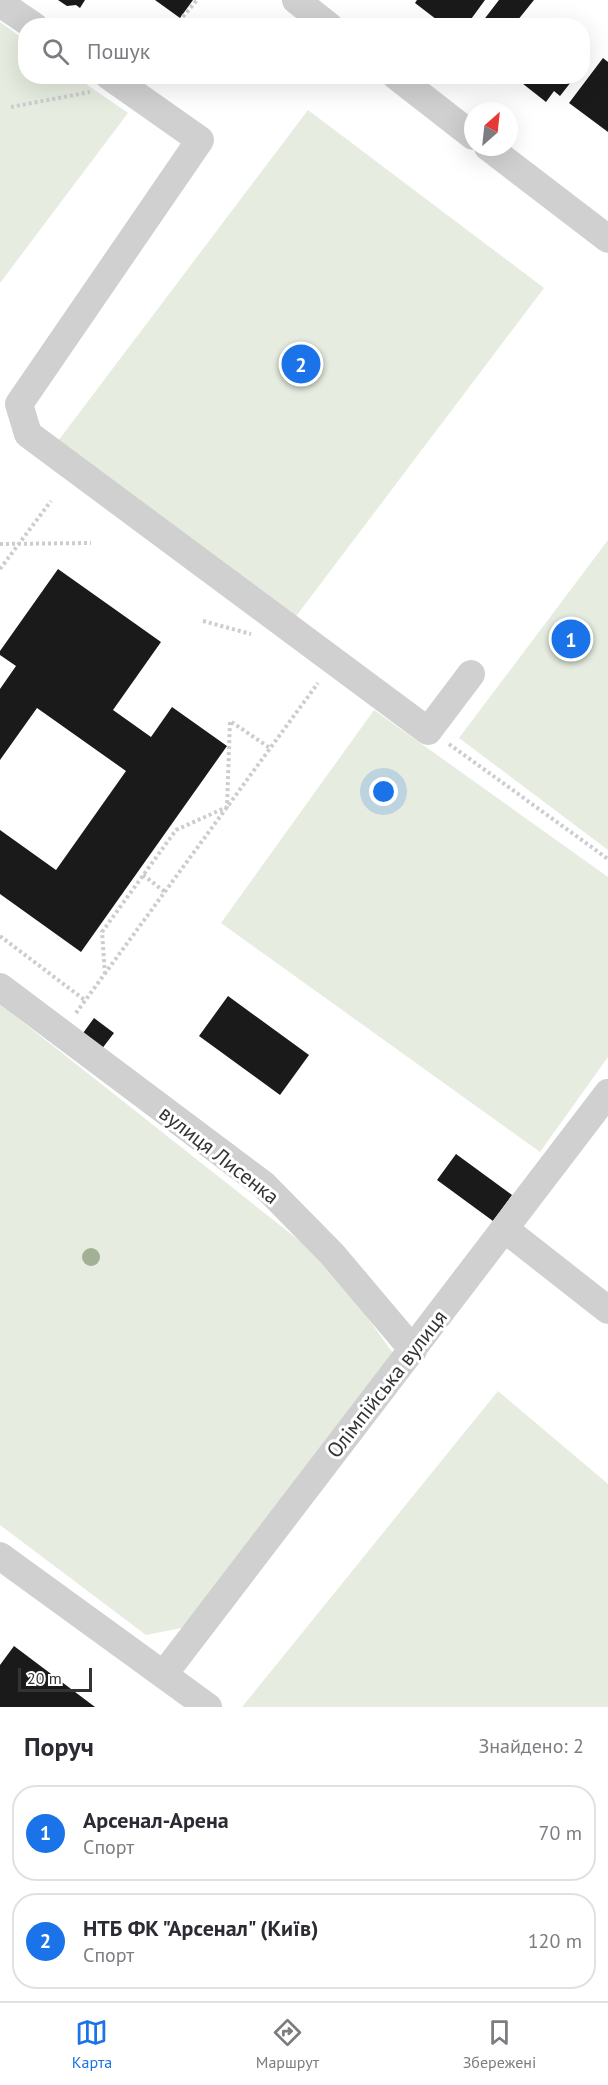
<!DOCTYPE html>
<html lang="uk">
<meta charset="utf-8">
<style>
:root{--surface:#fff;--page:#f2f2f3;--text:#2b2b33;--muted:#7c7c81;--line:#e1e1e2;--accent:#1a73e8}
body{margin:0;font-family:"PT Sans",sans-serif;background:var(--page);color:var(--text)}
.compass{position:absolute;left:464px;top:102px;width:54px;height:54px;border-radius:50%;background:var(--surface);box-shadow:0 6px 24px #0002;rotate:27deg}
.scale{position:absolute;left:18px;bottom:15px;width:74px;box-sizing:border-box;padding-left:6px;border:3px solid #333;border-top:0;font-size:16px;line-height:21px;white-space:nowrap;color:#333;-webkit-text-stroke:4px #fff;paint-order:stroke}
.you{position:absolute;left:384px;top:792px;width:21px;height:21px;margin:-15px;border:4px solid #fff;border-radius:50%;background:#1a73e8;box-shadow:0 0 0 9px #1a73e833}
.badge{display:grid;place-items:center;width:39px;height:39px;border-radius:50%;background:var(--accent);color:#fff;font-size:20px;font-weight:700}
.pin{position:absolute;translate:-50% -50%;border:3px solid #fff;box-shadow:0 2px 6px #0006}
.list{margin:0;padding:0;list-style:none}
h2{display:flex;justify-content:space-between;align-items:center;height:78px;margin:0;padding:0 24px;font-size:26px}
h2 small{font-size:20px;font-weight:400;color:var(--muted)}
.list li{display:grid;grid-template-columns:39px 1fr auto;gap:18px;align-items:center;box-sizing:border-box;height:96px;margin:0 12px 12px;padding:0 12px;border:2px solid var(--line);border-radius:24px}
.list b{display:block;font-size:22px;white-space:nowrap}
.list p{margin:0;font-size:20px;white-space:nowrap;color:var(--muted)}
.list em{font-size:20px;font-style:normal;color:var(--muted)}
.icon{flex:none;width:33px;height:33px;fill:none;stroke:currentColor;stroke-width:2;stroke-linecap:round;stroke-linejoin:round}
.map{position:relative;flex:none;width:608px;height:1707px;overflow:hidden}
.search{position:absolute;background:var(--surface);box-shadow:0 6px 24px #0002;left:18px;right:18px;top:18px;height:66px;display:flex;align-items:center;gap:15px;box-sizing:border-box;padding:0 21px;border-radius:24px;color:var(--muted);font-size:22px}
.sheet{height:294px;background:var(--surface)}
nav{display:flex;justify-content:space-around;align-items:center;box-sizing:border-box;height:84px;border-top:2px solid var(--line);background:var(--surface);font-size:16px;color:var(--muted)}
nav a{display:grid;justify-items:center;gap:3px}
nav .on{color:var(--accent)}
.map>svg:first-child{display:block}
.green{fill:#e6ecdf}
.building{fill:#1a1a1a}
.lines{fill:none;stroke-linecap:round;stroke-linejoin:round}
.path{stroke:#cdcdcd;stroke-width:4;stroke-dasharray:3 3;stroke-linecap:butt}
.minor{stroke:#d0d0d0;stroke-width:28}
.tree{fill:#a2b095}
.labels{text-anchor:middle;stroke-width:6;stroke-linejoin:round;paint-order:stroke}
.street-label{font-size:21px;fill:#333;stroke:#fff}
</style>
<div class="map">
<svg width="608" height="1707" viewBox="0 0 608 1707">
<rect width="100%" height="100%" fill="#fff"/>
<path class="green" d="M0,22L25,40L26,76L76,77L128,113L0,283Z
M308,110L544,288L294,619L58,441Z
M608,540V850L459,738Z
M374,710L608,877V1057L540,1152L221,923Z
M0,1004L329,1264L395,1356L198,1615L181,1628L146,1635L0,1525Z
M498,1391L608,1484V1707H242Z"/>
<path class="building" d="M58,0H85L80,8L76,5L67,6Z
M155,0H193L180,18Z
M417,0H485L466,26H445L415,3Z
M499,0H534L513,26H479Z
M603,58L608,62V132L569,103Z
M513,76H566L571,82L560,96L554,91L546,102Z
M58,569L161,642L113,710L151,737L172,707L227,746L81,952L0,894V830L56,870L126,771L37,708L0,760V689L16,666L0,655V651Z
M228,996L309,1055L280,1095L199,1036Z
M94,1018L114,1033L98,1054L78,1040Z
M456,1154L512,1195L493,1221L437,1180Z
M14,1646L95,1707H0V1665Z"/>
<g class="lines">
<path class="path" d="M175,26L197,0
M11,107L90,92
M0,544L91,543
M0,569L51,501
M203,621L251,634
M449,744L608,859
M143,875L165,892
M0,936L86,1001
M105,974L102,932L176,830L227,807L230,721L270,748
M76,1013L318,683"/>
<path class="minor" d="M296,0L329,26
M0,3L34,26
M109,76L200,140L19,404L28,434L428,731L471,674
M396,76L473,136
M488,147L608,239
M0,987L264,1185L332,1254L413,1350
M506,1230L608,1310
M0,1556L208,1707
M164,1674L608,1093"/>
</g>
<circle class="tree" cx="91" cy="1257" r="9"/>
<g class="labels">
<g class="street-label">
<text transform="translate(219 1155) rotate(38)" y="7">вулиця Лисенка</text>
<text transform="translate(387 1384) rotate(-52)" y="7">Олімпійська вулиця</text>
</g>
</g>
</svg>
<svg class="compass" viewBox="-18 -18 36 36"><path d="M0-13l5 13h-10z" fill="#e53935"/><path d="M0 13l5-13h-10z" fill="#7c7c81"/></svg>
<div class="scale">20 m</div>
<div class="you"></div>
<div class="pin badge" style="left:571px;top:639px">1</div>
<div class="pin badge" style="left:301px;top:364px">2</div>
<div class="search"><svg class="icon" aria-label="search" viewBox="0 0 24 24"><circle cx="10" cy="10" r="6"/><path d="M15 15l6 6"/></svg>Пошук</div>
</div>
<section class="sheet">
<h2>Поруч<small>Знайдено: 2</small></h2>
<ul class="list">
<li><span class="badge">1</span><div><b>Арсенал-Арена</b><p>Спорт</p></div><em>70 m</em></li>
<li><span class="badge">2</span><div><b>НТБ ФК &quot;Арсенал&quot; (Київ)</b><p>Спорт</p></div><em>120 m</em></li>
</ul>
</section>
<nav>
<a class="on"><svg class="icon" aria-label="map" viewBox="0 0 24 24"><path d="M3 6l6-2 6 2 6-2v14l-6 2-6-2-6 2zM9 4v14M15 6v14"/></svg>Карта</a>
<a><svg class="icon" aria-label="directions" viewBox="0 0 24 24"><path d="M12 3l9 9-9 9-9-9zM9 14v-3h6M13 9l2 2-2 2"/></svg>Маршрут</a>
<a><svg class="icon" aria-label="saved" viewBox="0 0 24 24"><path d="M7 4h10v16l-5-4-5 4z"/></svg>Збережені</a>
</nav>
